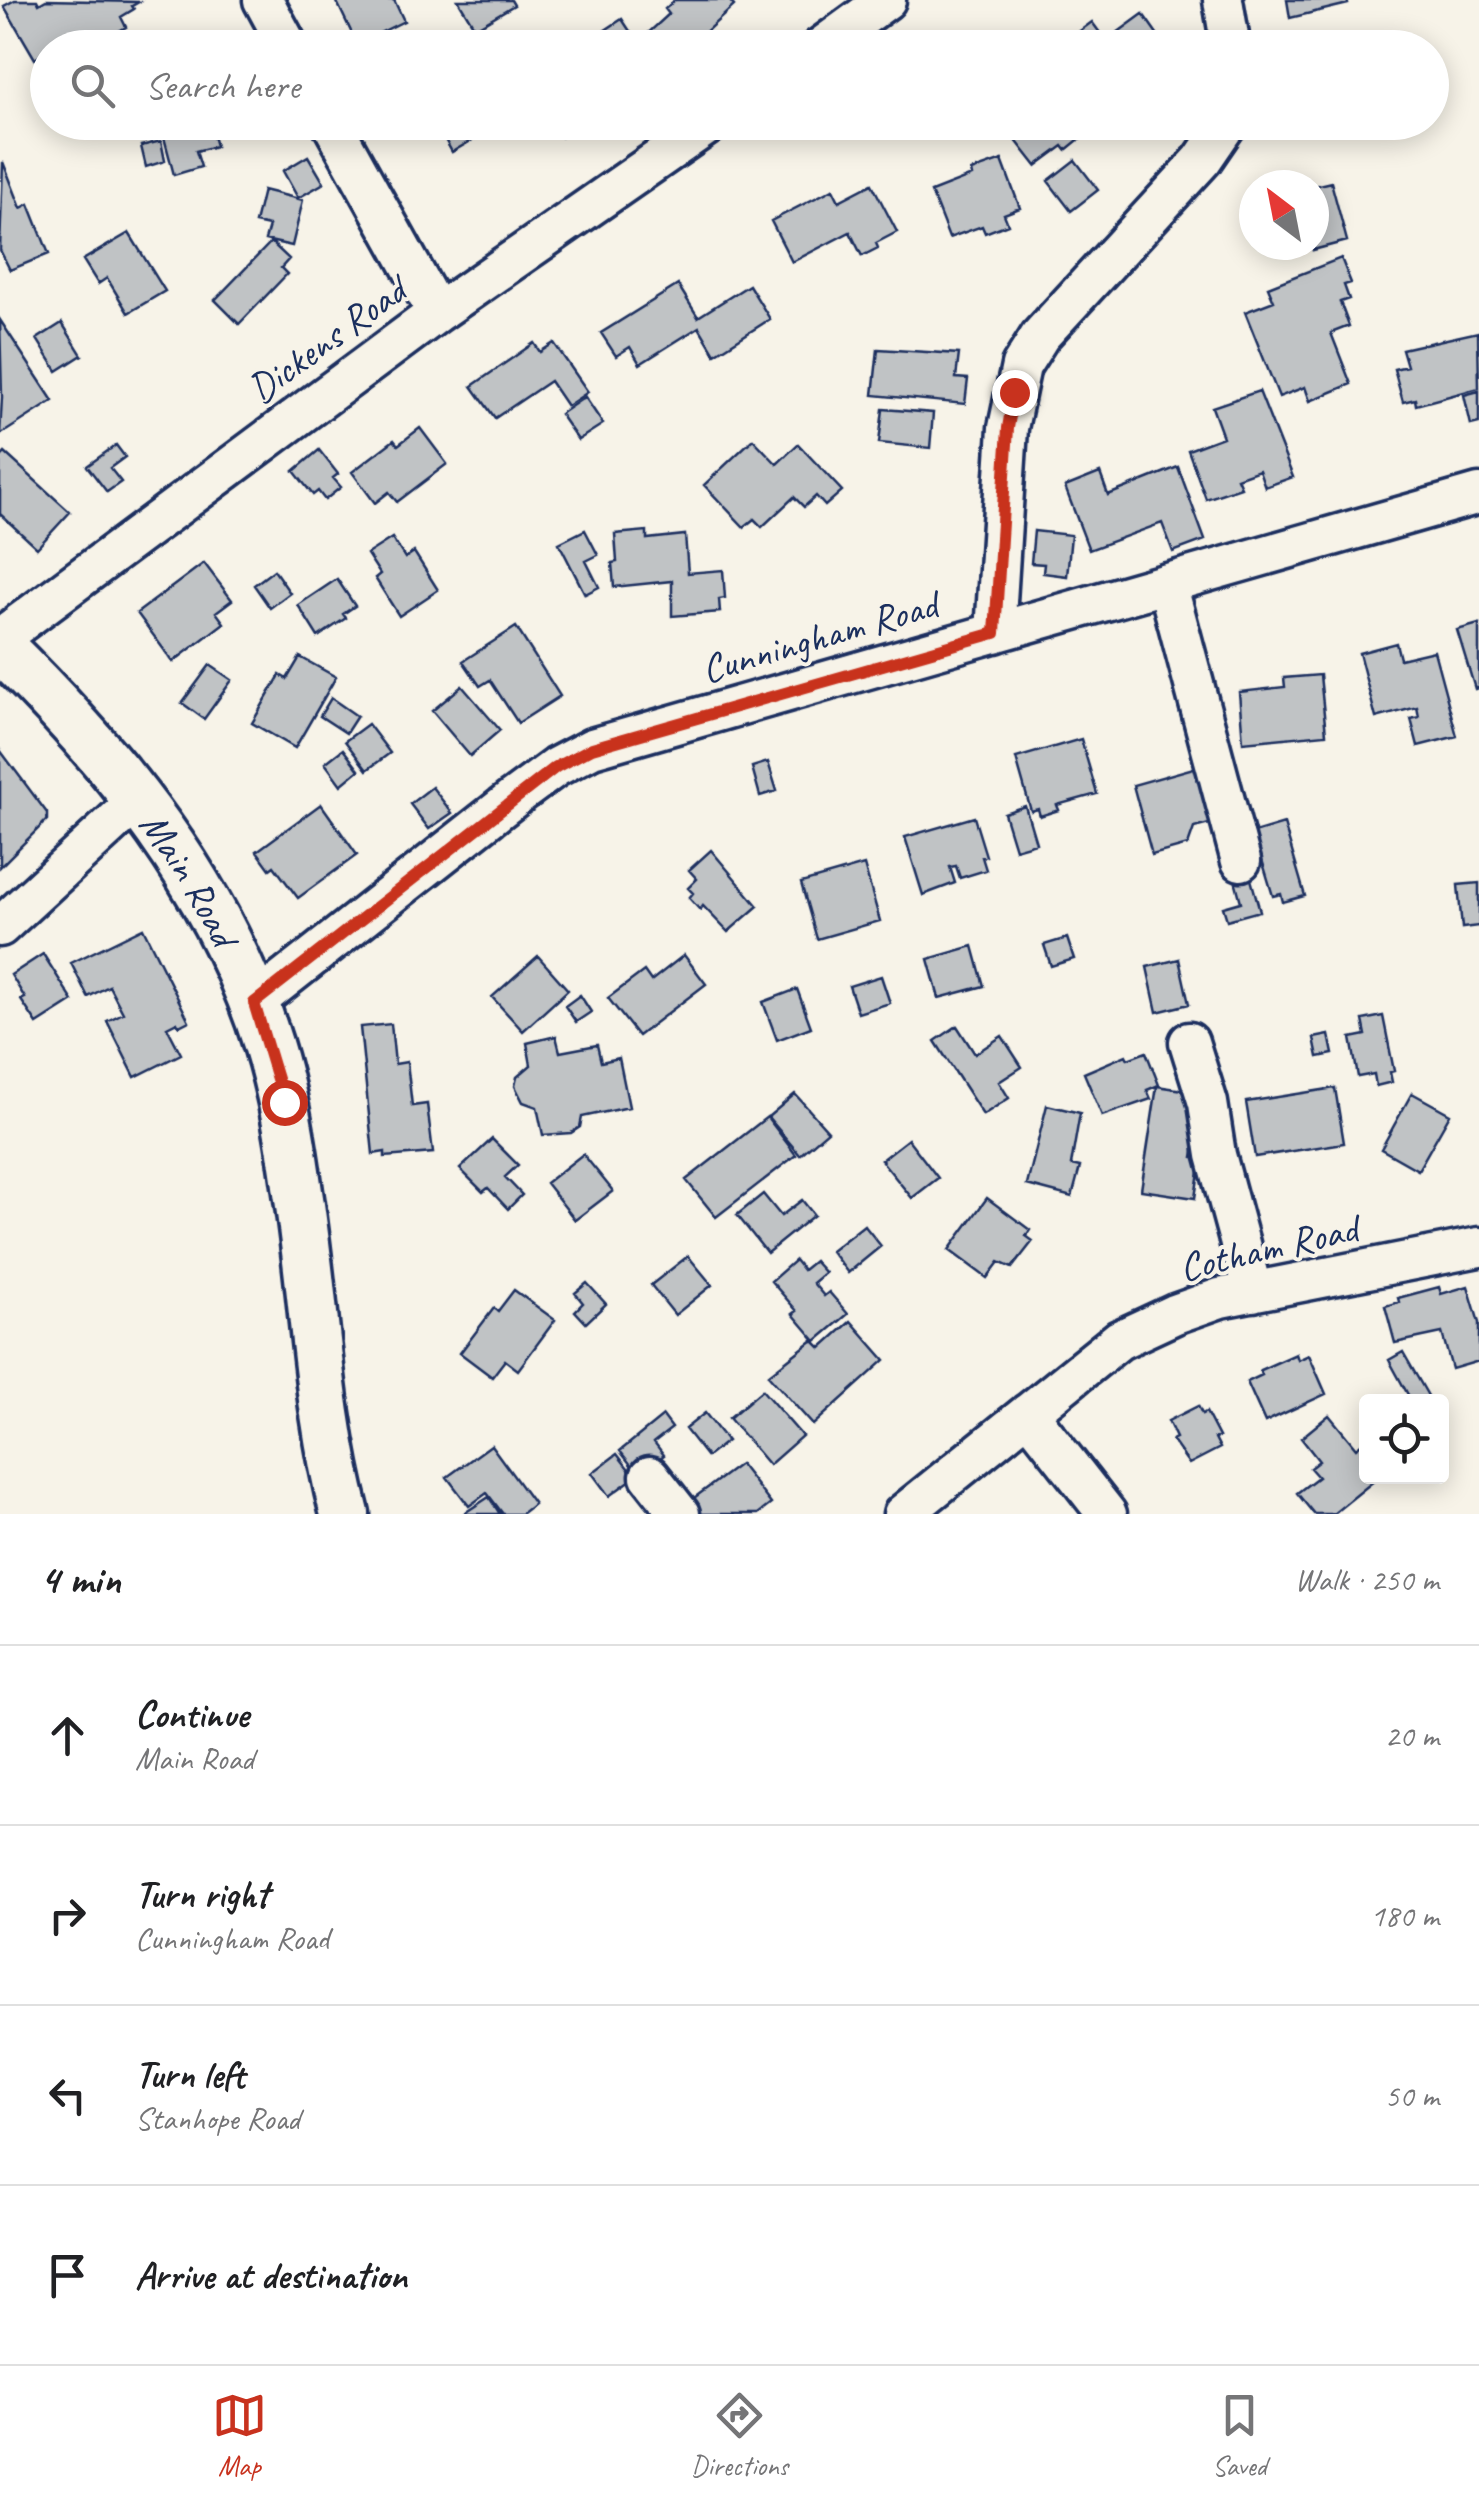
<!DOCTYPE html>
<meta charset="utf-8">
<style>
:root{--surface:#fff;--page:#f2f2f2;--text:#202124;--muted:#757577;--line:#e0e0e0;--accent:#c8321e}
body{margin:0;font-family:Caveat,sans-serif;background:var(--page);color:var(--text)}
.controls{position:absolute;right:30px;bottom:30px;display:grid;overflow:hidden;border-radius:10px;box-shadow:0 5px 25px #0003}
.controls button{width:90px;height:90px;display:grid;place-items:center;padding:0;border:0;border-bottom:2px solid var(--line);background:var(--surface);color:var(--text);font:50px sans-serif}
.compass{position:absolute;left:1239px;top:170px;width:90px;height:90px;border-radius:50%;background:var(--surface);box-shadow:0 5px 25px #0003;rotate:328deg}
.stop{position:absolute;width:30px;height:30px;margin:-22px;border:8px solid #c8321e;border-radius:50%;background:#fff}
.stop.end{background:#c8321e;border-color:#fff;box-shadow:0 2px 10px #0008}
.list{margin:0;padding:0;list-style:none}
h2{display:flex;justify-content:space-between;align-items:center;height:130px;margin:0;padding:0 40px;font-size:42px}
h2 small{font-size:32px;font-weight:400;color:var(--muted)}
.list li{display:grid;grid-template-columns:65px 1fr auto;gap:30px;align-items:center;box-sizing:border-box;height:180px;padding:0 40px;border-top:2px solid var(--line)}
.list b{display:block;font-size:38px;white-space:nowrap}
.list p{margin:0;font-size:32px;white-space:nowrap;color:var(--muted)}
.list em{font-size:32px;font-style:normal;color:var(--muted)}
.icon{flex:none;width:55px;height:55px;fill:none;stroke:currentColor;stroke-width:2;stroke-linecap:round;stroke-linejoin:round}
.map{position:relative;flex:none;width:1479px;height:1514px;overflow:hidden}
.search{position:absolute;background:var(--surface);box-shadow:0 5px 25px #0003;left:30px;right:30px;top:30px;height:110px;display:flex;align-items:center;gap:25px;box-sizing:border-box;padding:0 35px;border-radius:55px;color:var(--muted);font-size:38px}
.sheet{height:850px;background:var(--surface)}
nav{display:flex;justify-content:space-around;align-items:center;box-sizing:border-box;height:140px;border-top:2px solid var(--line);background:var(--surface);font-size:28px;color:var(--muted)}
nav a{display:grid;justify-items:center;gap:5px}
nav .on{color:var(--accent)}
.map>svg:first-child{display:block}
.building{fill:#c0c3c5;stroke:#1b2f5e;stroke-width:2.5}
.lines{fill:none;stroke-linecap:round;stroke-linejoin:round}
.minor-casing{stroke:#1b2f5e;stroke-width:45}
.major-casing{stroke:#1b2f5e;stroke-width:55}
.minor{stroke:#f7f3e8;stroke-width:38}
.major{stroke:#f7f3e8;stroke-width:48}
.route{stroke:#c8321e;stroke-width:12}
.labels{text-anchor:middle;stroke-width:8;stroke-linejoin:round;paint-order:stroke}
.street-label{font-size:40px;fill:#1b2f5e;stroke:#f7f3e8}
</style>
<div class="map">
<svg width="1479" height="1514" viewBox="0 0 1479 1514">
<rect width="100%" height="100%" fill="#f7f3e8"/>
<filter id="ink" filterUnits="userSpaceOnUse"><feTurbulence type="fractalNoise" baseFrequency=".01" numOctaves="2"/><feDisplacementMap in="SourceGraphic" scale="20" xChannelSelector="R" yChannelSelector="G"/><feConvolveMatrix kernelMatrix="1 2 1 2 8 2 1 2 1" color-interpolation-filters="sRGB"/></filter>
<g filter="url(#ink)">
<path class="building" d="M15,0H37L39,4L46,0L139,2L132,6L134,9L121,17L126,27L94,45L90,39L75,48H48V73L38,57L35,59L4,6Z
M336,0H394L404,21L357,44Z
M458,0H511L514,5L475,28Z
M675,0H729L734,6L688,48H657L646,35L669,14L665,9Z
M1287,0H1347L1348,4L1290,18Z
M1143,14L1167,48H1070L1066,41L1092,22L1106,41Z
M622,19L641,48H578Z
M160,122H209L216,146L196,151L201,167L174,175Z
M435,122H503L452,152Z
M540,122H587L562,137L556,127L546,133Z
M1015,122H1088L1093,128L1066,150L1063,146L1036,166L1007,129Z
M161,141L165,161L146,167L141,146Z
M308,156L324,183L298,198L283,171Z
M1002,160L1020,208L1004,214L1008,224L985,233L982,226L949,238L931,192L972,176L971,171Z
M1075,160L1098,190L1071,211L1048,181Z
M3,162L21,208L29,204L49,254L10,270L0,250Z
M1331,182L1347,241L1313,250L1314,186Z
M872,184L897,232L876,243L878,248L862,256L850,232L792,262L771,221L833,189L839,201Z
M263,190L303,200L292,246L265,240L269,226L255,223Z
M129,233L165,291L128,313L107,278L98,284L83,260Z
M271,242L289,259L281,268L287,274L239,324L215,300Z
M1341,258L1351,283L1344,285L1349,299L1340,302L1349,326L1331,333L1351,384L1310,401L1305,387L1279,397L1245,312L1274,301L1268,287Z
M678,285L698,317L749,285L770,319L715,354L699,327L640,364L630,347L616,356L601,333Z
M0,320L53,401L0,435L2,397Z
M62,323L82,355L57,371L37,339Z
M1478,332L1479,388L1416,405L1415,399L1403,402L1394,369L1407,366L1402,349Z
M534,343L540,352L554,343L588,392L567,406L550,381L495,418L472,386Z
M878,349L959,354L956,378L968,379L965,404L873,395Z
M1259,391L1293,477L1265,487L1259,470L1237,478L1241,487L1206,499L1188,450L1223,437L1212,407Z
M1479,391V423L1471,425L1464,395Z
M585,397L603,424L578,440L560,414Z
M883,409L933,413L930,448L879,443Z
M420,428L447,464L397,502L389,492L375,503L352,472L394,440L398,445Z
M753,439L777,464L798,444L842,491L825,506L816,496L804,507L794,497L762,527L754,519L744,527L704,485Z
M116,445L125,457L110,468L121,482L107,492L87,466Z
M319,450L338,474L333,478L341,487L325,500L318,491L313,495L294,471Z
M5,453L70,512L37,548L0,514V458Z
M1178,467L1205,540L1173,552L1162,523L1089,550L1065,487L1100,473L1108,495Z
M585,530L598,555L586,561L599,587L585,594L559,543Z
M647,531V539L685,535L688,573L723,570L725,598L719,599L720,612L672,616V581L614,587L612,563L617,562L615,534Z
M1034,531L1071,535L1067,576L1043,573L1044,564L1031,563Z
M392,538L405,558L414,552L438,590L399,616L375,578L380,574L367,554Z
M204,563L232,600L216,612L224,623L173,662L137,613Z
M274,570L290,593L270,608L254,585Z
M337,579L355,606L343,614L346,618L318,637L298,605Z
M1479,624V688L1475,689L1457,630Z
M516,627L560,696L518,723L490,680L480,686L463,661Z
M1396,643L1400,659L1434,651L1457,736L1418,746L1411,719L1419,717L1417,707L1376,718L1359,653Z
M300,657L336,677L295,748L252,723L280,675L287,679Z
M210,665L232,680L204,719L182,703Z
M1320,675L1326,734L1243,742L1239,692L1285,687L1284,678Z
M462,686L500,730L470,756L432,711Z
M331,698L357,716L346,733L320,716Z
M368,724L390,753L367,770L345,741Z
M1081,739L1097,794L1057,805L1059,810L1040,816L1038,809L1031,811L1016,758Z
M343,749L359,770L341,785L325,763Z
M0,750L47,813V820L0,867Z
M768,762L777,791L760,796L752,767Z
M1197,767L1213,823L1194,828L1188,845L1152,855L1133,785Z
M432,787L452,813L429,829L410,804Z
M321,804L357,855L298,898L274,866L270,869L257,851Z
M1025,806L1036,843L1015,849L1004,813Z
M974,817L986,856L982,857L986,870L960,878L956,866L950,867L955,883L923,895L905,837Z
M1284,824L1305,896L1283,902L1281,894L1273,896L1254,833Z
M711,850L758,906L728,932L703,906L700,910L689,898L693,893L688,888L697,879L689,870Z
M864,865L880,921L817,939L801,883Z
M1249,872L1260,911L1227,920L1223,907L1241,902L1234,876Z
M1479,883V926L1462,928L1458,885Z
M143,928L189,1021L179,1026L177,1022L167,1027L181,1054L135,1077L107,1021L123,1013L109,986L88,997L71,963Z
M1067,938L1074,959L1051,966L1044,945Z
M973,946L984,986L939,998L928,959Z
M43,954L73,1001L37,1024L21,1000L25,998L11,975Z
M684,955L706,984L638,1036L608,998L644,971L651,981Z
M538,956L568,990L523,1031L492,997Z
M1179,959L1189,1004L1157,1012L1147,967Z
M881,976L890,1003L858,1013L849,986Z
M797,989L811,1027L777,1040L763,1002Z
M580,995L591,1012L576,1022L565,1006Z
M1383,1016L1394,1071L1390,1072L1392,1082L1376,1086L1374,1074L1358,1077L1351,1038L1366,1035L1363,1020Z
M391,1024L395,1064L407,1062L412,1106L427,1104L433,1153L385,1157V1152L373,1154L360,1027Z
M957,1026L975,1054L1002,1036L1022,1067L999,1082L1009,1098L983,1115L935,1041Z
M1329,1035L1333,1054L1318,1057L1314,1038Z
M556,1036L560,1052L597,1045L601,1062L619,1058L629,1107L582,1117L580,1127L571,1133L543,1135L537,1107L523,1102L515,1086L517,1077L531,1065L527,1043Z
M1146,1052L1159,1085L1147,1090L1151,1099L1102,1116L1084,1073L1126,1055L1128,1059Z
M1157,1086L1203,1093L1193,1157L1201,1158L1195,1198L1141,1190Z
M1335,1088L1344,1143L1255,1157L1246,1102Z
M1412,1093L1450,1114L1418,1170L1381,1149Z
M795,1094L828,1131L800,1155L768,1117Z
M1047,1105L1080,1113L1071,1165L1080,1167L1072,1197L1027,1185Z
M767,1117L796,1155L716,1217L686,1180Z
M492,1139L518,1165L505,1177L522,1195L508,1209L488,1188L483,1192L460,1169Z
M908,1139L938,1178L912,1198L881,1160Z
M583,1154L613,1191L575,1220L546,1183Z
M763,1194L781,1216L802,1200L814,1215L767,1253L737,1215Z
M987,1198L1030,1230L1026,1236L1033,1241L1012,1268L999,1262L987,1278L949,1250Z
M864,1225L881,1246L848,1273L831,1251Z
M688,1256L712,1285L675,1315L651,1285Z
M795,1260L803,1270L814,1261L825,1273L813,1283L824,1296L829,1292L848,1314L816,1341L793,1314L797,1311L771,1281Z
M587,1283L606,1304L586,1323L575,1311L583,1303L575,1293Z
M1468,1286L1479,1323V1361L1452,1369L1442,1333L1395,1343L1385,1306L1399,1302L1398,1298L1439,1287L1441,1294Z
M514,1290L555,1320L518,1370L505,1360L492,1377L460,1353L494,1308L498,1311Z
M851,1321L885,1360L813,1425L768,1375L813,1340L821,1348Z
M1403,1352L1431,1401L1412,1402L1389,1360Z
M1296,1354L1298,1360L1309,1355L1326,1394L1265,1422L1247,1382L1262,1375L1260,1370Z
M762,1390L802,1436L769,1465L729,1418Z
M1198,1406L1202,1414L1206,1412L1219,1437L1215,1438L1220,1448L1189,1464L1172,1440L1176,1438L1168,1421Z
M705,1413L727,1441L707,1457L685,1429Z
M1329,1415L1356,1448L1366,1440V1476H1380L1333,1514H1314L1297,1493L1318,1477L1310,1468L1319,1461L1301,1438Z
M663,1416L672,1428L654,1442L664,1455L639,1475L620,1451Z
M491,1445L534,1504L521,1514H503L487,1493L469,1506L447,1477Z
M617,1454L635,1477L609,1496L592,1473Z
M740,1464L771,1504L758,1514H689L683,1506Z
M489,1497L500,1514H463Z"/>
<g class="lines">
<defs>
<path id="minor" d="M263,0L289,48
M1223,0L1231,48
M820,48L886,0
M331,122L437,313
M1167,583L1241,861
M995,633L1008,428L1021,366L1040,336L1202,160L1228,122
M0,638L437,313L712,122
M0,927L139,799
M254,1003L514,798L556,767L592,748L1479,494
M1189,1042L1208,1103L1216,1155L1253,1292
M1028,1413L1107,1514
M650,1476L680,1514
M903,1514L1119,1340L1175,1314L1220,1298L1479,1247"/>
<g id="major">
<path id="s1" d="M0,647C116,761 219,886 268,1044C283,1092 291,1142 298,1192C315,1299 317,1409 345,1514"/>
</g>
</defs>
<use href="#minor" class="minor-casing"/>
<use href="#major" class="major-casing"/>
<use href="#minor" class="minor"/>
<use href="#major" class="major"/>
</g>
</g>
<g class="lines" filter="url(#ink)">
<path class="route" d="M284,1102L254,1003L556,767L592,748L995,633L1008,428L1014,392"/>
</g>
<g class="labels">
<g class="street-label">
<text transform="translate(326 339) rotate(-36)" y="14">Dickens Road</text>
<text transform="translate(819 636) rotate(-16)" y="14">Cunningham Road</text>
<text dy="14" stroke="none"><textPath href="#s1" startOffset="300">Main Road</textPath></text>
<text transform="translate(1268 1247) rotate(-13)" y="14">Cotham Road</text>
</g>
</g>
</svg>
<div class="controls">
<button><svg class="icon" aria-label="locate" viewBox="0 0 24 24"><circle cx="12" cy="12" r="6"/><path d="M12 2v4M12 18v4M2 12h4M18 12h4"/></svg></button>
</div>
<svg class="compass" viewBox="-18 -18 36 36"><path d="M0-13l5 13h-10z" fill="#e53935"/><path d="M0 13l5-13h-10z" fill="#757577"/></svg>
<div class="stop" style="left:284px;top:1102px"></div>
<div class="stop end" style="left:1014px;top:392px"></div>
<div class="search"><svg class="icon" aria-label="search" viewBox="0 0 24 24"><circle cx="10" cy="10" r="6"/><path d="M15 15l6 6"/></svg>Search here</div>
</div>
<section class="sheet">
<h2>4 min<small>Walk · 250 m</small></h2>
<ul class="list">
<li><svg class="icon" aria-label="ahead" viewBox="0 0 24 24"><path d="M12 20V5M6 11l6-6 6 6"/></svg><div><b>Continue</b><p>Main Road</p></div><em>20 m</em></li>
<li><svg class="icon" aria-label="right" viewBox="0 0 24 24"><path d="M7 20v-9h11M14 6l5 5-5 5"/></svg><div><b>Turn right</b><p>Cunningham Road</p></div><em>180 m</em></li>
<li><svg class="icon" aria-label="left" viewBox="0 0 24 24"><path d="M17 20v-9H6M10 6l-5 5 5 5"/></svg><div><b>Turn left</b><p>Stanhope Road</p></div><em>50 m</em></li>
<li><svg class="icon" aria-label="arrive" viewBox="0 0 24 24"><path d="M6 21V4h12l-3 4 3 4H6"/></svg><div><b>Arrive at destination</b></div></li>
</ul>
</section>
<nav>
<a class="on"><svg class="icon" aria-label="map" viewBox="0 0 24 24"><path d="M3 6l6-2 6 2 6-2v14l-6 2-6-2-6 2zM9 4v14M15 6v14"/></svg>Map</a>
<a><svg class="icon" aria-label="directions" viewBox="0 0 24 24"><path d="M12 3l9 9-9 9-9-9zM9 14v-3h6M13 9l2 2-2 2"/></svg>Directions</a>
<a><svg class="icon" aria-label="saved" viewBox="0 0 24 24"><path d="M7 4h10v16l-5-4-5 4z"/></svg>Saved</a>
</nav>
